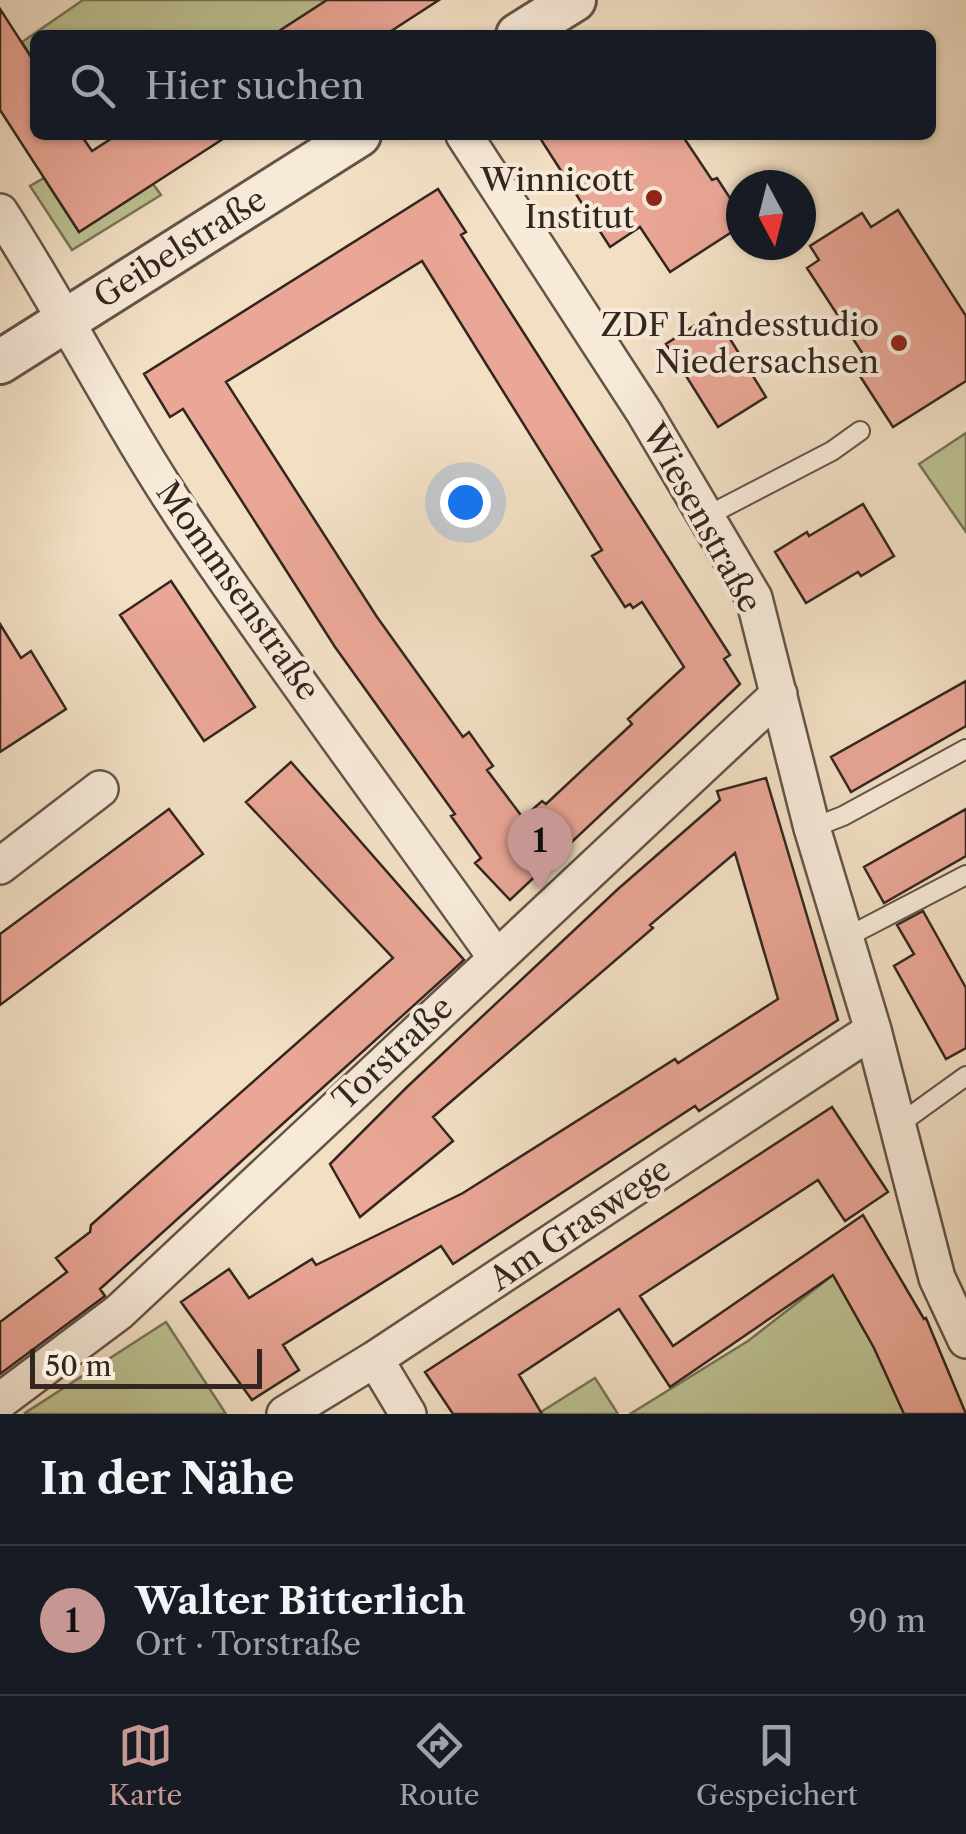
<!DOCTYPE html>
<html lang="de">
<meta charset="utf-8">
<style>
:root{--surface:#171b24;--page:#242831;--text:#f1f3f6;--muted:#9ea1a6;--line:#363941;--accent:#c59692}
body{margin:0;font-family:"Libre Caslon Text",serif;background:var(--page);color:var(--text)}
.compass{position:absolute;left:726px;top:170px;width:90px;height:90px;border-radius:50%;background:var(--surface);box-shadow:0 2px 8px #0004;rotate:173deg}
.scale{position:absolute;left:30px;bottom:25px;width:232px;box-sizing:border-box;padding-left:10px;border:5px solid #332620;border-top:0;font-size:28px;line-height:35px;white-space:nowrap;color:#332620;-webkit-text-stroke:8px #f7ead9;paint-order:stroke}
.you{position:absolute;left:465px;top:502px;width:35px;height:35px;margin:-25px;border:8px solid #fff;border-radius:50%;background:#1a73e8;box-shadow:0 0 0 15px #1a73e833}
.badge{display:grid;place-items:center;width:65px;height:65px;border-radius:50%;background:var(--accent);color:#111;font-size:32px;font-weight:700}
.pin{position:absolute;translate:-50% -82px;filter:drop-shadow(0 2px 5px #0008)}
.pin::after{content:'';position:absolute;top:52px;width:35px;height:30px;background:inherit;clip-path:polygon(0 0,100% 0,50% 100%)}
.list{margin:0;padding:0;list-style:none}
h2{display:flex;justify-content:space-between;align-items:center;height:130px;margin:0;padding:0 40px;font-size:42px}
h2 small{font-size:32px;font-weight:400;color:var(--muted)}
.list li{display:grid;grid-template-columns:65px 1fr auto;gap:30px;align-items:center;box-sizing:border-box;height:150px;padding:0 40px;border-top:2px solid var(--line)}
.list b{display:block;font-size:38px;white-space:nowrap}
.list p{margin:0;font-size:32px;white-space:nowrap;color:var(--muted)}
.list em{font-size:32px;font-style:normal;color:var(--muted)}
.icon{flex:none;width:55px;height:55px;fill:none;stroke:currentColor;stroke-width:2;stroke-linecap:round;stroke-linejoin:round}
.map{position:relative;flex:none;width:966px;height:1414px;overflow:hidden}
.search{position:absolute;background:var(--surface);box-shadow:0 2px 8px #0004;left:30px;right:30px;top:30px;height:110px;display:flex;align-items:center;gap:25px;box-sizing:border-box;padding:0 35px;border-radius:15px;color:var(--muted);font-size:38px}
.sheet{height:280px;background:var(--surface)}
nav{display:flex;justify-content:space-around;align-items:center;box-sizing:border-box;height:140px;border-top:2px solid var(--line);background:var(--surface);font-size:28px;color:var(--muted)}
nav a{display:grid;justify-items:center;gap:5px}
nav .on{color:var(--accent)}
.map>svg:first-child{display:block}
.green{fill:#bcc192;stroke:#787459;stroke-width:2.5}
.building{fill:#eaa696;stroke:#332620;stroke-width:2.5;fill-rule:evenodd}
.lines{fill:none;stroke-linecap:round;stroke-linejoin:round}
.service-casing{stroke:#635449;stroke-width:22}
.minor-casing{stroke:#635449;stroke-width:40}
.tertiary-casing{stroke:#635449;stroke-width:48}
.service{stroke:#f7ead9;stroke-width:18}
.minor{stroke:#f7ead9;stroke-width:35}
.tertiary{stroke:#f7ead9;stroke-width:42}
.poi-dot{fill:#8f2418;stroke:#f7ead9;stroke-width:4}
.labels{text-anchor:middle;stroke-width:8;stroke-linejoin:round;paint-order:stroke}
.poi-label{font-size:32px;fill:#332620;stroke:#f7ead9;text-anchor:end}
.street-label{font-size:32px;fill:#332620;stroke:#f7ead9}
</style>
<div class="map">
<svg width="966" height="1414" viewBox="0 0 966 1414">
<rect width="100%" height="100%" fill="#f2dfc4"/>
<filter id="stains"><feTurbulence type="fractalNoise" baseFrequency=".002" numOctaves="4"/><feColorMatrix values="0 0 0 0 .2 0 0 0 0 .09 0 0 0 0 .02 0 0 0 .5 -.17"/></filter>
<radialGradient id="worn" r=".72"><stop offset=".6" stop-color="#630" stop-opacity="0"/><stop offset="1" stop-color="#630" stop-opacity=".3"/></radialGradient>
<path class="green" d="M83,0H327L273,35H35V63L22,42Z
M44,178L79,232L153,184L161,195L72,250L30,186Z
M966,433V532L919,464Z
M833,1275L865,1332L891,1317L904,1414H630L748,1341Z
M166,1322L226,1414H26L25,1413Z
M595,1378L618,1414H542L541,1412Z"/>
<path class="building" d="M327,0H439L385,35H273Z
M0,9L35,63V135H81L92,151L117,135H229L79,232L0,110Z
M538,135H682L712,180L717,178L741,215V226L670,272L640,227L610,247Z
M438,189L466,232L461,235L730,655L724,659L740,684L510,900L475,863L481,858L451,816L455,814L335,647L183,409L170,417L144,374ZM422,261L602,550L592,556L625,607L630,604L633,608L642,602L684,667L628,719L632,724L592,761L546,804L542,801L523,818L487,770L493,766L469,732L463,737L377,617L226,382Z
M898,210L966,316V381L893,427L860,376L872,368L807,268L819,260L810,246L862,213L871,227Z
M714,313L766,397L718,427L666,344Z
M863,504L894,556L861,576L858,572L806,603L775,552L807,532L809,536Z
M171,581L255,707L204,741L120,615Z
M0,624L21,658L31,651L66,709L0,752Z
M966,681V726L851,792L831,757Z
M291,762L464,960L100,1289L105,1296L0,1374V1322L67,1272L56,1258L90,1232L91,1225L393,958L246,802Z
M766,778L838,1020L699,1111L695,1106L453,1264L441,1246L283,1345L299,1370L252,1400L181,1302L229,1269L249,1298L312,1259L316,1265L463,1193L675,1059L678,1063L778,999L735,853L650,925L653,928L433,1117L453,1141L360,1217L330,1164L407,1087L618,889L720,800L717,791Z
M169,809L203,854L0,1005V934Z
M966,809V856L884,903L864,867Z
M923,911L966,988V1048L946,1059L894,966L914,954L897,925Z
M832,1107L888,1192L845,1221L818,1180L640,1296L673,1346L863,1215L924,1319L926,1318L966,1414H904L874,1348L833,1275L670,1387L619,1309L519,1375L542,1414H453L425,1372Z"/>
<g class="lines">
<defs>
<path id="service" d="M707,516L832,451L860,431
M812,828L843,816L966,749
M845,938L966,875
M898,1125L966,1076"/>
<path id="minor" d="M464,135L644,412L754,598L812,828L873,1030L937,1278L966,1340
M0,212C66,314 120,423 188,524C286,670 393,812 495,956
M0,866L100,789
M375,1359L408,1414
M0,1401L119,1312L779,694
M285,1414L375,1359L873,1030"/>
<path id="tertiary" d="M518,35L574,0
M0,362L359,135"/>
</defs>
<use href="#service" class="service-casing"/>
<use href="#minor" class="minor-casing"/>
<use href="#tertiary" class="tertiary-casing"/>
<use href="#service" class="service"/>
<use href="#minor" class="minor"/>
<use href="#tertiary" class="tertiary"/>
</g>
<g class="poi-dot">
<circle cx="654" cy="198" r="10"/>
<circle cx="899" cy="343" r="10"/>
</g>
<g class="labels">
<g class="poi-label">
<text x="634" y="191">Winnicott<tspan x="634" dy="37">Institut</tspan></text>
<text x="879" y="336">ZDF Landesstudio<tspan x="879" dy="37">Niedersachsen</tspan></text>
</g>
<g class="street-label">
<text transform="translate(180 248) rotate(-32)" y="11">Geibelstraße</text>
<text transform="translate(702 518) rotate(61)" y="11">Wiesenstraße</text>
<text transform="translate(238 591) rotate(55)" y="11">Mommsenstraße</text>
<text transform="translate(393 1053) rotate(-43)" y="11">Torstraße</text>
<text transform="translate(580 1224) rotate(-34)" y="11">Am Graswege</text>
</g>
</g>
<rect width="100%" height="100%" filter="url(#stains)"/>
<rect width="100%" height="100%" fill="url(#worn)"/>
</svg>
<svg class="compass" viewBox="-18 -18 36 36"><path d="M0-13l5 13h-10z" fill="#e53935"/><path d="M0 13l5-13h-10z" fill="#9ea1a6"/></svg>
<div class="scale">50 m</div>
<div class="you"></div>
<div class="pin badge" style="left:540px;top:890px">1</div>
<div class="search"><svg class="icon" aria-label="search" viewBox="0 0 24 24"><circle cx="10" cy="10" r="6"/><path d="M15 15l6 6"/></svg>Hier suchen</div>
</div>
<section class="sheet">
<h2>In der Nähe<small></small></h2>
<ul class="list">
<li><span class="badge">1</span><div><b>Walter Bitterlich</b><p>Ort · Torstraße</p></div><em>90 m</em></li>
</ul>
</section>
<nav>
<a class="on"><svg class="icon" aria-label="map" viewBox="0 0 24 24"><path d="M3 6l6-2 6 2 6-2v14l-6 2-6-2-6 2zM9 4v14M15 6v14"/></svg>Karte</a>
<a><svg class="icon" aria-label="directions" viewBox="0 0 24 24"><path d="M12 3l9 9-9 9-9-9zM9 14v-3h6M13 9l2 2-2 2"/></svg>Route</a>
<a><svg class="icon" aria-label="saved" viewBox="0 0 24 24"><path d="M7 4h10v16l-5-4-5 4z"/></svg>Gespeichert</a>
</nav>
